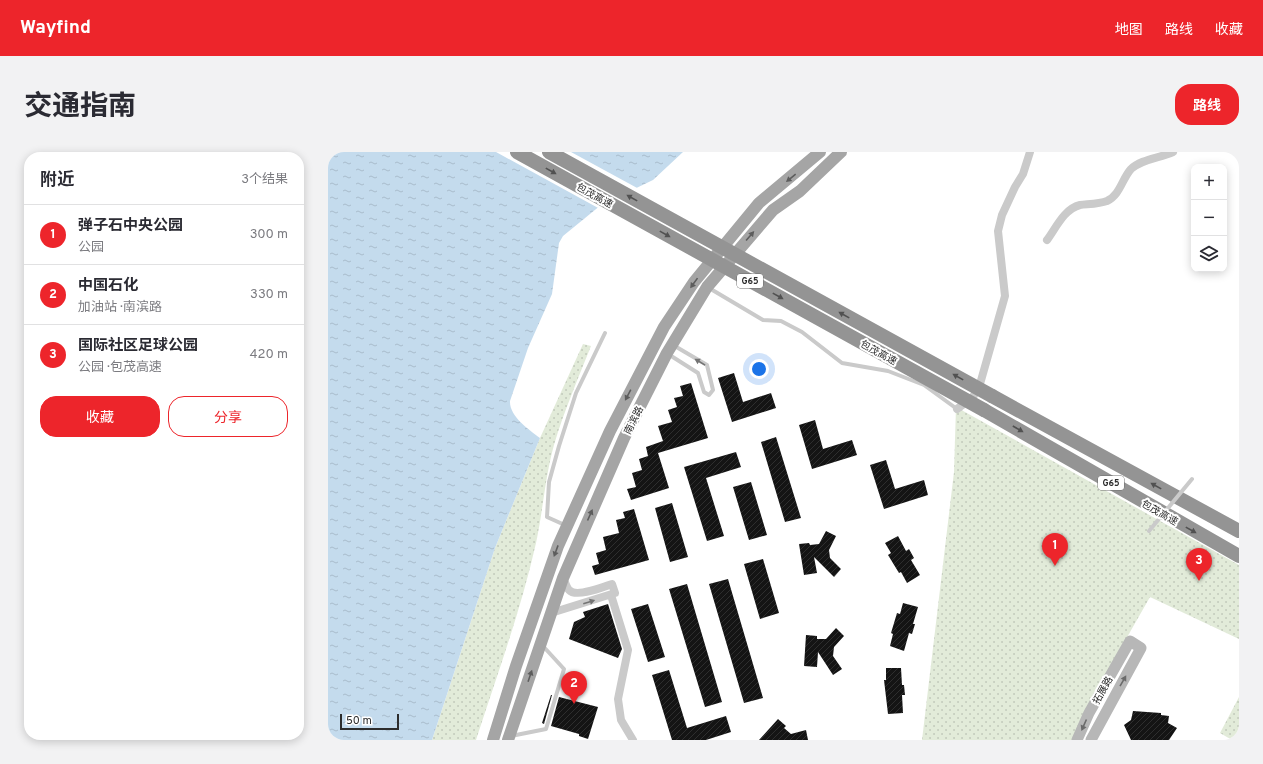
<!DOCTYPE html>
<html lang="zh">
<meta charset="utf-8">
<style>
:root{--surface:#fff;--page:#f2f2f3;--text:#2b2b33;--muted:#7c7c81;--line:#e1e1e2;--accent:#ed252b}
body{margin:0;font-family:Overpass,"Noto Sans SC",sans-serif;background:var(--page);color:var(--text)}
.controls{position:absolute;right:12px;top:12px;display:grid;overflow:hidden;border-radius:8px;box-shadow:0 2px 10px #0003}
.controls button{width:36px;height:36px;display:grid;place-items:center;padding:0;border:0;border-bottom:1px solid var(--line);background:var(--surface);color:var(--text);font:20px sans-serif}
.scale{position:absolute;left:12px;bottom:10px;width:59px;box-sizing:border-box;padding-left:4px;border:2px solid #2d2d2d;border-top:0;font-size:11px;line-height:14px;white-space:nowrap;color:#2d2d2d;-webkit-text-stroke:3px #fff;paint-order:stroke}
.you{position:absolute;left:431px;top:217px;width:14px;height:14px;margin:-10px;border:3px solid #fff;border-radius:50%;background:#1a73e8;box-shadow:0 0 0 6px #1a73e833}
.badge{display:grid;place-items:center;width:26px;height:26px;border-radius:50%;background:var(--accent);color:#fff;font-size:13px;font-weight:700}
.pin{position:absolute;translate:-50% -33px;filter:drop-shadow(0 1px 2px #0008)}
.pin::after{content:'';position:absolute;top:21px;width:14px;height:12px;background:inherit;clip-path:polygon(0 0,100% 0,50% 100%)}
.list{margin:0;padding:0;list-style:none}
h2{display:flex;justify-content:space-between;align-items:center;height:52px;margin:0;padding:0 16px;font-size:17px}
h2 small{font-size:13px;font-weight:400;color:var(--muted)}
.list li{display:grid;grid-template-columns:26px 1fr auto;gap:12px;align-items:center;box-sizing:border-box;height:60px;padding:0 16px;border-top:1px solid var(--line)}
.list b{display:block;font-size:15px;white-space:nowrap}
.list p{margin:0;font-size:13px;white-space:nowrap;color:var(--muted)}
.list em{font-size:13px;font-style:normal;color:var(--muted)}
.actions{display:flex;gap:8px;padding:12px 16px}
.actions a{flex:1;padding:9px 0;border:1px solid var(--accent);border-radius:16px;text-align:center;font-size:14px;color:var(--accent)}
.actions .main{background:var(--accent);color:#fff}
.icon{flex:none;width:22px;height:22px;fill:none;stroke:currentColor;stroke-width:2;stroke-linecap:round;stroke-linejoin:round}
.map{position:relative;flex:none;width:911px;height:588px;overflow:hidden;border-radius:16px}
header{display:flex;align-items:center;gap:24px;box-sizing:border-box;height:56px;padding:0 20px;background:var(--accent);color:#fff}
header strong{font-size:19px}
nav{display:flex;gap:22px;margin-inline-start:auto;font-size:14px}
.intro{display:flex;align-items:center;justify-content:space-between;box-sizing:border-box;height:96px;padding:0 24px}
h1{margin:0;font-size:28px}
.button{padding:10px 18px;border-radius:16px;background:var(--accent);color:#fff;font-size:14px;font-weight:700}
main{display:flex;gap:24px;padding:0 24px}
aside{flex:1;background:var(--surface);border-radius:16px;box-shadow:0 2px 10px #0003}
.map>svg:first-child{display:block}
.park{fill:url(#park-dots)}
.water{fill:url(#water-ripples)}
.pier{fill:#fff}
.building{fill:url(#building-hatch)}
.lines{fill:none;stroke-linecap:round;stroke-linejoin:round}
.service{stroke:#cacaca;stroke-width:4}
.minor{stroke:#cacaca;stroke-width:8}
.secondary{stroke:#b7b7b7;stroke-width:11}
.primary{stroke:#a5a5a5;stroke-width:12}
.motorway{stroke:#949494;stroke-width:14}
.service-bridge{stroke:#cacaca;stroke-width:4}
.motorway-bridge{stroke:#949494;stroke-width:14}
.oneway{fill:#515151}
.oneway2{fill:#5d5d5d}
.oneway3{fill:#747474}
.oneway4{fill:#6b6b6b}
.labels{text-anchor:middle;stroke-width:4;stroke-linejoin:round;paint-order:stroke}
.shield{fill:#fff;stroke:#6c6c6c;stroke-width:1}
.shield-label{font-size:9px;font-weight:bold;fill:#2d2d2d}
.street-label{font-size:10px;fill:#2d2d2d;stroke:#fff}
</style>
<header>
<strong>Wayfind</strong>
<nav><a>地图</a><a>路线</a><a>收藏</a></nav>
</header>
<div class="intro"><h1>交通指南</h1><a class="button">路线</a></div>
<main>
<aside>
<h2>附近<small>3个结果</small></h2>
<ul class="list">
<li><span class="badge">1</span><div><b>弹子石中央公园</b><p>公园</p></div><em>300 m</em></li>
<li><span class="badge">2</span><div><b>中国石化</b><p>加油站 · 南滨路</p></div><em>330 m</em></li>
<li><span class="badge">3</span><div><b>国际社区足球公园</b><p>公园 · 包茂高速</p></div><em>420 m</em></li>
</ul>
<div class="actions"><a class="main">收藏</a><a>分享</a></div>
</aside>
<div class="map">
<svg width="911" height="588" viewBox="0 0 911 588">
<defs>
<pattern id="park-dots" width="8" height="8" patternUnits="userSpaceOnUse"><rect width="8" height="8" fill="#e2ebd9"/><path d="M2 2h.1M6 6h.1" fill="none" stroke="#c2cabb" stroke-width="1.8" stroke-linecap="round"/></pattern>
<pattern id="water-ripples" width="26" height="14" patternUnits="userSpaceOnUse"><rect width="26" height="14" fill="#c4dbed"/><path d="M2 4q2-2 4 0t4 0M15 11q2-2 4 0t4 0" fill="none" stroke="#a9bccc"/></pattern>
<pattern id="building-hatch" width="6" height="6" patternUnits="userSpaceOnUse"><rect width="6" height="6" fill="#141414"/><path d="M-1 1l2-2M0 6l6-6M5 7l2-2" fill="none" stroke="#2e2e2e"/></pattern>
</defs>
<rect width="100%" height="100%" fill="#fff"/>
<path class="park" d="M255,192L263,194C250,227 236,259 226,293C217,325 215,359 208,391C193,458 169,523 148,588H104L167,396L212,286Z
M628,255L911,413V487L822,445L757,559L744,588H594L626,320Z
M911,545V588H904L892,581Z"/>
<path class="water" d="M0,0H355L325,28L273,53L235,84L231,91L224,142L200,196L182,249C181,264 201,278 212,286L167,396L104,588H0Z"/>
<path class="pier" d="M168,0H243L311,37L272,57Z"/>
<path class="building" d="M406,221L415,250L443,241L448,256L404,270L390,226Z
M363,231L380,286L330,301L341,336L303,348L299,337L308,335L304,321L314,318L311,307L320,304L318,295L335,289L330,274L344,270L340,258L349,255L346,246L355,244L352,234Z
M487,268L495,297L524,288L529,303L484,317L471,273Z
M448,285L473,366L457,370L433,290Z
M408,300L413,315L378,326L396,384L379,389L356,315Z
M558,308L567,337L596,328L600,343L556,357L542,313Z
M423,330L439,383L421,388L405,335Z
M344,351L360,405L342,410L327,356Z
M306,357L321,408L267,423L264,414L271,412L268,401L278,398L275,385L291,381L288,368L297,366L295,360Z
M498,379L508,384L501,398L502,406L513,417L506,425L486,405L489,421L476,423L471,392L481,391L482,393L491,392Z
M570,384L578,399L581,397L586,406L583,408L592,423L579,431L573,420L571,421L560,403L563,401L557,391Z
M435,407L451,461L432,467L416,412Z
M400,427L435,546L416,551L381,432Z
M359,432L394,550L377,555L341,437Z
M575,451L590,455L585,472H587L584,482L581,481L576,499L562,494L565,482L563,481L569,461L572,462Z
M280,452L294,497L290,506L241,487L246,470L257,465L255,460Z
M320,452L337,505L320,510L303,457Z
M508,476L516,484L506,495L505,504L514,517L505,523L490,500L489,515L476,514L478,483L489,484V487H498Z
M558,516H573L574,533H576L577,543H574L575,561L560,562L556,528H558Z
M341,518L359,576L398,564L403,580L378,588H344L324,523Z
M223,543H224L216,572L214,571Z
M231,545L270,555L260,587L251,584V582L223,574Z
M805,559L833,561V563L841,564L840,571L849,576L841,588H803L796,573L803,568Z
M450,567L458,574L456,576L463,582L478,578L480,588H431Z"/>
<g class="lines">
<path class="service" d="M381,136L435,168L453,169L474,180L514,211L560,219L596,233L629,257
M340,202L370,221L376,240L381,243L385,238L379,213L345,193
M239,374L219,365L221,330L231,294L248,241L277,181
M183,584L218,577L236,517L214,493"/>
<path class="minor" d="M719,88C728,76 736,57 752,53C760,52 771,52 779,49C792,43 794,27 803,17C813,7 832,6 845,0
M629,257L645,245L652,232L677,144L670,79L674,63L687,35L695,22L702,0
M283,443L300,498L290,547L293,568L305,588
M223,461L287,441L284,432C275,435 248,446 241,438C238,435 237,429 235,426"/>
<path class="secondary" d="M749,588L761,561L802,489L813,496L763,588"/>
<path class="primary" d="M165,588L188,514L230,394L282,279L336,175L366,130L431,51L492,0
M180,588L235,426L296,286L339,201L379,135L445,58L472,39L513,0"/>
<path class="motorway" d="M664,244L911,379
M656,258L911,404"/>
<path class="service-bridge" d="M821,379L864,327"/>
<path class="motorway-bridge" d="M189,0L656,258
M221,0L664,244"/>
</g>
<defs><path id="oneway-solid" d="M-6-.8H1V-3.2L6.5 0L1 3.2V.8H-6Z"/></defs>
<g class="oneway">
<use href="#oneway-solid" transform="translate(223 19) rotate(29)"/>
<use href="#oneway-solid" transform="translate(304 46) rotate(-151)"/>
<use href="#oneway-solid" transform="translate(337 82) rotate(29)"/>
<use href="#oneway-solid" transform="translate(450 144) rotate(29)"/>
<use href="#oneway-solid" transform="translate(516 163) rotate(-151)"/>
<use href="#oneway-solid" transform="translate(630 225) rotate(-151)"/>
<use href="#oneway-solid" transform="translate(690 277) rotate(30)"/>
<use href="#oneway-solid" transform="translate(828 334) rotate(-151)"/>
<use href="#oneway-solid" transform="translate(863 378) rotate(29)"/>
</g>
<g class="oneway2">
<use href="#oneway-solid" transform="translate(463 26) rotate(141)"/>
<use href="#oneway-solid" transform="translate(422 84) rotate(-49)"/>
<use href="#oneway-solid" transform="translate(366 131) rotate(126)"/>
<use href="#oneway-solid" transform="translate(300 243) rotate(118)"/>
<use href="#oneway-solid" transform="translate(262 363) rotate(-66)"/>
<use href="#oneway-solid" transform="translate(228 399) rotate(110)"/>
<use href="#oneway-solid" transform="translate(202 524) rotate(-71)"/>
</g>
<g class="oneway3">
<use href="#oneway-solid" transform="translate(372 210) rotate(-149)"/>
<use href="#oneway-solid" transform="translate(261 450) rotate(-17)"/>
</g>
<g class="oneway4">
<use href="#oneway-solid" transform="translate(795 529) rotate(-60)"/>
<use href="#oneway-solid" transform="translate(756 573) rotate(114)"/>
</g>
<g class="labels">
<g class="shield">
<rect x="409" y="122" width="26" height="14" rx="3"/>
<rect x="770" y="324" width="26" height="14" rx="3"/>
</g>
<g class="shield-label">
<text x="422" y="132">G65</text>
<text x="783" y="334">G65</text>
</g>
<g class="street-label">
<text transform="translate(267 43) rotate(29)" y="4">包茂高速</text>
<text transform="translate(551 200) rotate(29)" y="4">包茂高速</text>
<text transform="translate(305 268) rotate(-63)" y="4">南滨路</text>
<text transform="translate(832 360) rotate(30)" y="4">包茂高速</text>
<text transform="translate(774 538) rotate(-61)" y="4">拓展路</text>
</g>
</g>
</svg>
<div class="controls">
<button>+</button>
<button>−</button>
<button><svg class="icon" aria-label="layers" viewBox="0 0 24 24"><path d="M12 4l9 5-9 5-9-5zM3 14l9 5 9-5"/></svg></button>
</div>
<div class="scale">50 m</div>
<div class="you"></div>
<div class="pin badge" style="left:727px;top:414px">1</div>
<div class="pin badge" style="left:246px;top:552px">2</div>
<div class="pin badge" style="left:871px;top:429px">3</div>
</div>
</main>
